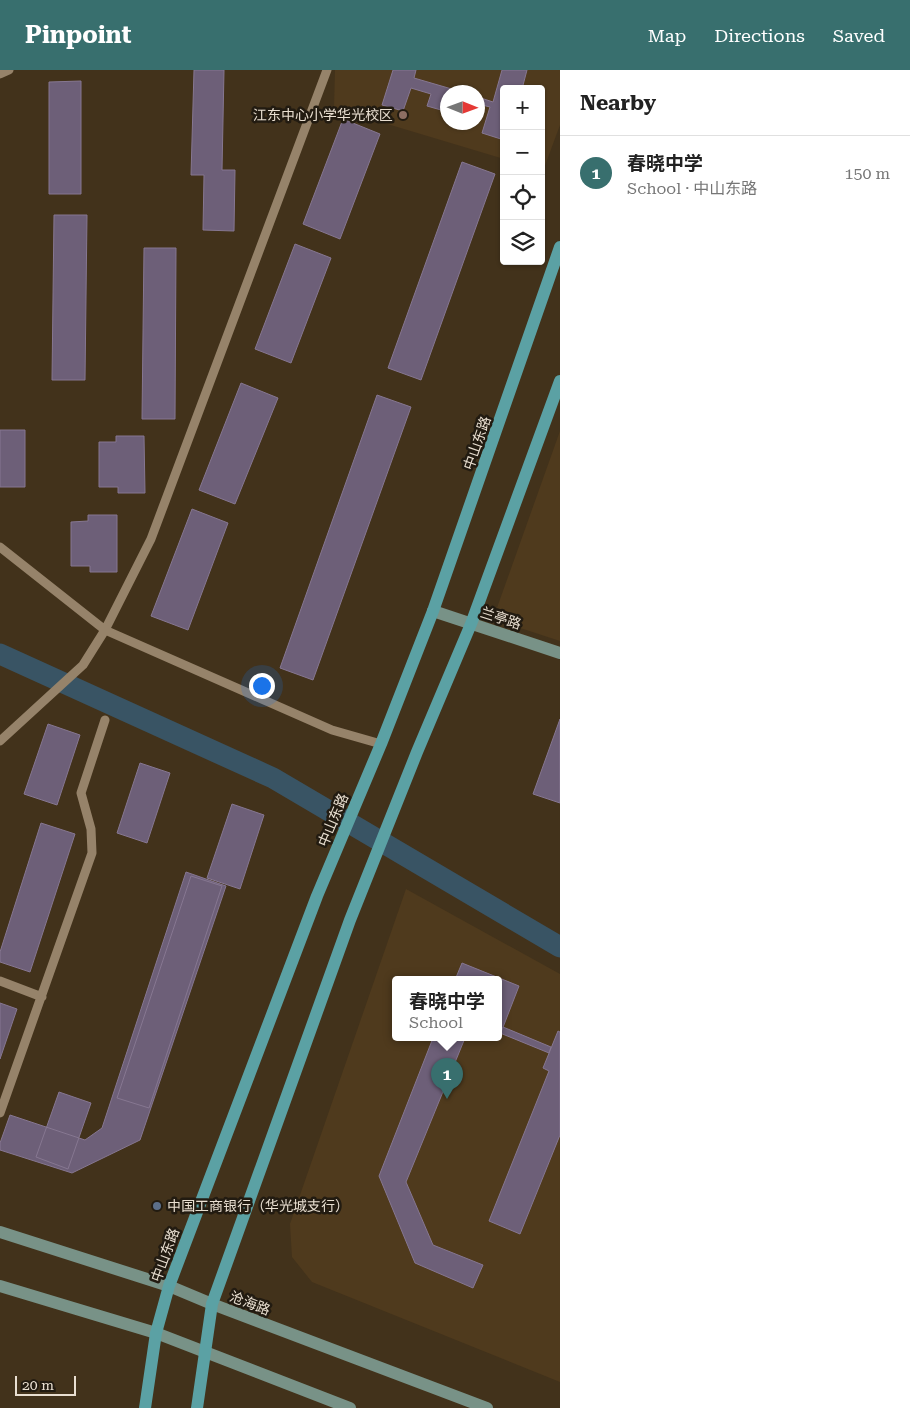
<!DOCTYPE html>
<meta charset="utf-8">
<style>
:root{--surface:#fff;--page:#f2f2f2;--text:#222;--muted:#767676;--line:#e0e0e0;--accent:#386f6e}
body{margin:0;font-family:"Roboto Serif","Noto Sans SC",serif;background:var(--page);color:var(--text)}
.controls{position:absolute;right:15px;top:15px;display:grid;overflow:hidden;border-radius:5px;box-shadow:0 1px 4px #0004}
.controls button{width:45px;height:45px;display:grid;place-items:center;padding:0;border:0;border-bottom:1px solid var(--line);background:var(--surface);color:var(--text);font:25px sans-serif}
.compass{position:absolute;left:440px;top:15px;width:45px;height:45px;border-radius:50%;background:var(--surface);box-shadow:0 1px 4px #0004;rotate:91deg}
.scale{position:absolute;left:15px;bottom:12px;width:61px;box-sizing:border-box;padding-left:5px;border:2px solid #e9dfd1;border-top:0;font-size:14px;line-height:18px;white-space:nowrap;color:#e9dfd1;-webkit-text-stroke:4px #221b11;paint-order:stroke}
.you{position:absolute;left:261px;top:615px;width:18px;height:18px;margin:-12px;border:4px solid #fff;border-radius:50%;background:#1a73e8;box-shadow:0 0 0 8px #1a73e833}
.badge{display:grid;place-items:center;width:32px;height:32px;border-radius:50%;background:var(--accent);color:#fff;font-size:16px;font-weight:700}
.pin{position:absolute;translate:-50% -41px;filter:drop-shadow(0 1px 2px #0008)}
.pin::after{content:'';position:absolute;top:26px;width:18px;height:15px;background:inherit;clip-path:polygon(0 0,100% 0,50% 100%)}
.popup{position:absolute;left:392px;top:906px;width:110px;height:65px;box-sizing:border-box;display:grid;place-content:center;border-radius:5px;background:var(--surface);filter:drop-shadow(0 1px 4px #0005);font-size:16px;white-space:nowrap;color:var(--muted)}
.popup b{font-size:19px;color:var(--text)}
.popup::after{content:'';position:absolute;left:50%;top:100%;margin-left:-10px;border:10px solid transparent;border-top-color:var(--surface)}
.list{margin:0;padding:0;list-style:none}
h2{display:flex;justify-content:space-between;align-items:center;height:65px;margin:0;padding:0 20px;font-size:21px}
h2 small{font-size:16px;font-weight:400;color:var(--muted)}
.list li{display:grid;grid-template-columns:32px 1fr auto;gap:15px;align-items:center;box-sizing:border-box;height:75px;padding:0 20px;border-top:1px solid var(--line)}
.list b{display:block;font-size:19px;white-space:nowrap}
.list p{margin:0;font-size:16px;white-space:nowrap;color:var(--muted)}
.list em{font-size:16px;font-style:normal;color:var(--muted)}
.icon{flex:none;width:28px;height:28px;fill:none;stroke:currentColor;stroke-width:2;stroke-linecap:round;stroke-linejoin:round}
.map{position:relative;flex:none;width:560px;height:1338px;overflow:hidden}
header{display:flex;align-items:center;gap:30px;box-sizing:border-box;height:70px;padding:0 25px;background:var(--accent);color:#fff}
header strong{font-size:24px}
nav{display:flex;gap:28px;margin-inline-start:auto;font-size:18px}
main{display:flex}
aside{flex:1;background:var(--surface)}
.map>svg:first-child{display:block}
.built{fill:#4f3a1d;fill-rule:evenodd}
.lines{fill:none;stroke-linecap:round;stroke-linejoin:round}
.canal{stroke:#395464;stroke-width:21}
.building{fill:#6d5f78;stroke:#867791}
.lane{stroke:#96836a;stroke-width:9}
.secondary{stroke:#789287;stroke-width:12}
.primary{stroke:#5ba1a4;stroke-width:12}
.education-dot{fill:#8d6e63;stroke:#221b11;stroke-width:2}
.service-dot{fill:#5c6f8a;stroke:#221b11;stroke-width:2}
.labels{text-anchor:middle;stroke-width:5;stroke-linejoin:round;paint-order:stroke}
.poi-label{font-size:14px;fill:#e9dfd1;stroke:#221b11;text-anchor:end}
.street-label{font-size:14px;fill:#e9dfd1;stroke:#221b11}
</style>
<header>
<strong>Pinpoint</strong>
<nav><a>Map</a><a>Directions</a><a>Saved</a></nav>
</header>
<main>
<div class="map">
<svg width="560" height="1338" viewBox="0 0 560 1338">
<rect width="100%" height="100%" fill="#42321b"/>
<path class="built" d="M335,0H560V55L543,101L541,100V19H504V89L334,38ZM448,22H478V52H448Z
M560,361V571L493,549Z
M406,819L560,904V1312L312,1212L292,1187L290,1154ZM396,910H498V968H396Z"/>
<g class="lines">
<path class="canal" d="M0,584L273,708L560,877"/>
</g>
<path class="building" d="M194,0H224L222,100H235L234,161L203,160L204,105H191Z
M393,0H416L414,8L462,22H448V42L427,36L431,24L411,18L403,41L382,35Z
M502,0H527L522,19H504V70L482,63L490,37L478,34V27L493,32Z
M81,11V124H49V12Z
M343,49L380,64L340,169L303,154Z
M462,92L495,104L421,310L388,298Z
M54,145H87L85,310H52Z
M295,174L331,188L291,293L255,279Z
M144,178H176L175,349H142Z
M241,313L278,328L235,434L199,420Z
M377,325L411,337L313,610L280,598Z
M0,360H25V417H0Z
M116,366H144L145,423H118V417H99V372H116Z
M192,439L228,453L188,560L151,546Z
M88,445H117V502H90V496H71V452L88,451Z
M560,649V733L533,724Z
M48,654L80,665L57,735L24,724Z
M140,693L170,703L147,773L117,763Z
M232,734L264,745L240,819L207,808Z
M41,753L75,764L30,902L0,892V882Z
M186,802L226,816L140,1070L72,1103L0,1080V1073L10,1045L85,1070L102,1058Z
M191,806L222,816L149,1038L117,1028Z
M462,893L519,916L500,965L498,964V910H455Z
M0,933L17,939L0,989Z
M503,957L551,977L549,983L500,963Z
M558,961L560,962V1065L520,1164L489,1151L549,1001L543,998Z
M433,968H465L406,1112L433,1175L483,1195L473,1218L415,1193L379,1106Z
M59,1022L91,1033L68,1099L36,1087Z"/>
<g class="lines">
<path class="lane" d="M0,4L9,0
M0,477L105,560L332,660L381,674
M0,671L83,595L105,560L151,469L327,0
M0,911L42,927
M0,1043L92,783L91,759L81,723L105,650"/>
<path class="secondary" d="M433,541L560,583
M0,1162L169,1216L212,1234L487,1338
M0,1216L156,1263L350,1338"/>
<path class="primary" d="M145,1338L156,1263L169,1216L317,826L381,674L433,541L560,177
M197,1338L212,1234L350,850L417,682L471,554L560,311"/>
</g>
<circle class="education-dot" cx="403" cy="45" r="5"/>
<circle class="service-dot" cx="157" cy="1136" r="5"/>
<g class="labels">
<g class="poi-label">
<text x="393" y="50">江东中心小学华光校区</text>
<text x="167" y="1141" text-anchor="start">中国工商银行（华光城支行）</text>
</g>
<g class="street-label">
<text transform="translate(477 373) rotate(-71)" y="5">中山东路</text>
<text transform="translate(501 548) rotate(18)" y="5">兰亭路</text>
<text transform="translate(333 750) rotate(-67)" y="5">中山东路</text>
<text transform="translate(165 1185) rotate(-70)" y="5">中山东路</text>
<text transform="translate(250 1233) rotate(21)" y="5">沧海路</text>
</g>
</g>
</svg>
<div class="controls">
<button>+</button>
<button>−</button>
<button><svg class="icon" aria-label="locate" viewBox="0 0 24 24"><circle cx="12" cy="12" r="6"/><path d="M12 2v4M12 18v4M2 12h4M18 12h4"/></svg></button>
<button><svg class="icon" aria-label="layers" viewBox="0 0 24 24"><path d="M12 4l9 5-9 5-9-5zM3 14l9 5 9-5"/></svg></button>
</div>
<svg class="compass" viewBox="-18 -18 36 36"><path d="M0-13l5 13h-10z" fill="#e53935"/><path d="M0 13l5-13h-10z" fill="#767676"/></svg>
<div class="scale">20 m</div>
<div class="you"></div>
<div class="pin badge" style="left:447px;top:1029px">1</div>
<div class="popup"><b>春晓中学</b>School</div>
</div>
<aside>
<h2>Nearby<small></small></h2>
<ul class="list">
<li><span class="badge">1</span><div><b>春晓中学</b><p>School · 中山东路</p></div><em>150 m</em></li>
</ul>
</aside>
</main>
